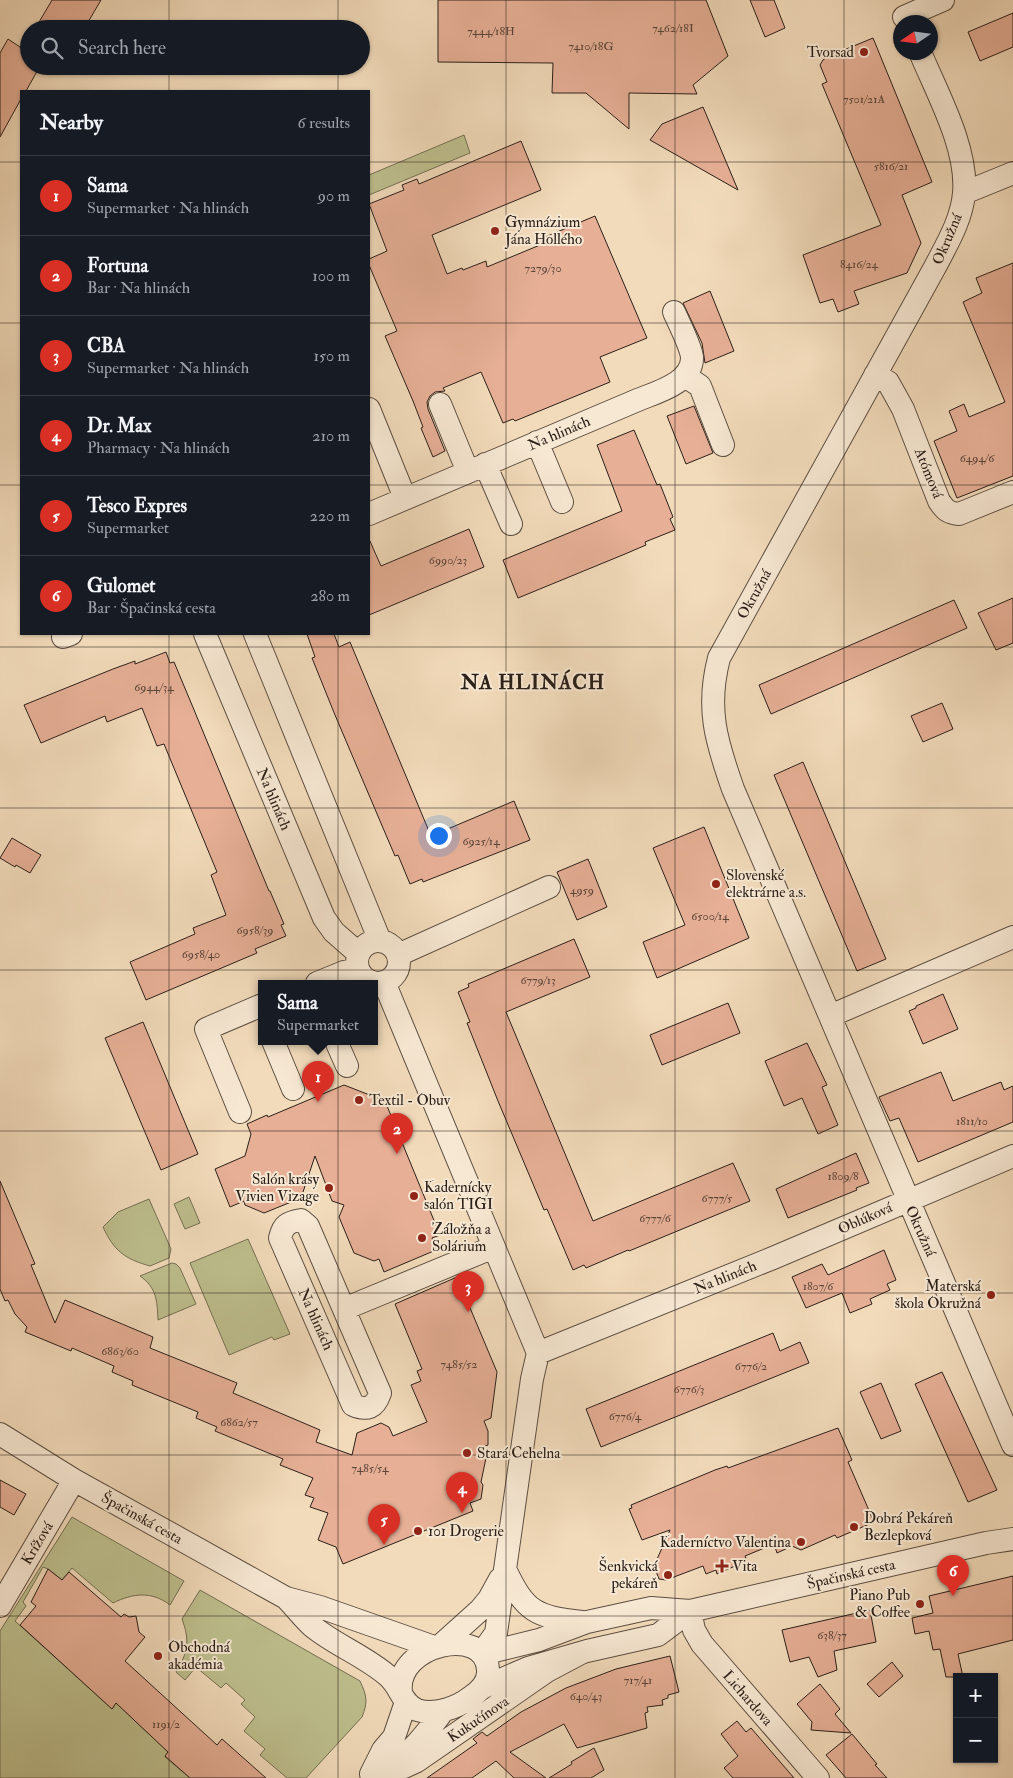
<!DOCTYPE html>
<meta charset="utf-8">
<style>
:root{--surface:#171b24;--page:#20242c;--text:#f1f3f6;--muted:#9ea1a6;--line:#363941;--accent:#d93025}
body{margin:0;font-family:"IM FELL Double Pica",serif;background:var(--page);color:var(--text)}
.controls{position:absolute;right:15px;bottom:15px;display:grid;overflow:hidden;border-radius:0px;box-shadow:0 1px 4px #0004}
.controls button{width:45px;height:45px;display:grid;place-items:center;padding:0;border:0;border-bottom:1px solid var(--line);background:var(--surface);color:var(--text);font:25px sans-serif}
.compass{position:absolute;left:893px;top:15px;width:45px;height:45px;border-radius:50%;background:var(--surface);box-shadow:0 1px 4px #0004;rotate:257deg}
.you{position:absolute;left:438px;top:835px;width:18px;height:18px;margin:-12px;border:4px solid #fff;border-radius:50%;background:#1a73e8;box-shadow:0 0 0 8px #1a73e833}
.badge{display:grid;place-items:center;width:32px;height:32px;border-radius:50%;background:var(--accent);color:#fff;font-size:16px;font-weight:700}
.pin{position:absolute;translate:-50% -41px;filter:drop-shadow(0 1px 2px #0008)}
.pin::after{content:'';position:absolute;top:26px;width:18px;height:15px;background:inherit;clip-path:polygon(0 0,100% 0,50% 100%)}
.popup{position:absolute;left:258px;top:980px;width:120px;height:65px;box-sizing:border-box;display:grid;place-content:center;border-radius:0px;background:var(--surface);filter:drop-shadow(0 1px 4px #0005);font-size:16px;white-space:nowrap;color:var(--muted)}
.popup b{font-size:19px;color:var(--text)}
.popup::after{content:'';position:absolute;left:50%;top:100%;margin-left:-10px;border:10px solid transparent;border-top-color:var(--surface)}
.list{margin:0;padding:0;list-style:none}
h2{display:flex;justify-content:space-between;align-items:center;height:65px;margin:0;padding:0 20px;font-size:21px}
h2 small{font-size:16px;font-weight:400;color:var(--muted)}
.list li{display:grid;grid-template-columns:32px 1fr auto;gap:15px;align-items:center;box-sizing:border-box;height:80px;padding:0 20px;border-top:1px solid var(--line)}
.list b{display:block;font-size:19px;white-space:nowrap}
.list p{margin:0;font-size:16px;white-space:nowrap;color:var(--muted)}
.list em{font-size:16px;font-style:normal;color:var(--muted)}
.icon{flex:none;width:28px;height:28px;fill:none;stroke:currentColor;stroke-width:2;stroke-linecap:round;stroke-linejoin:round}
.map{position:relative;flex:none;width:1013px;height:1778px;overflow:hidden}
.search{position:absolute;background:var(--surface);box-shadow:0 1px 4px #0004;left:20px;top:20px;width:350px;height:55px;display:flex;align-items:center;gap:12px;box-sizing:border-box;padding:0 18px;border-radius:28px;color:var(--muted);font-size:19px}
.panel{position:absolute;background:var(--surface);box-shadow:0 1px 4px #0004;left:20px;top:90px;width:350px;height:545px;border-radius:0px}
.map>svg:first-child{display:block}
.green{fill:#bebf8e;stroke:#747054}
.building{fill:#e6af96;stroke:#2b2019}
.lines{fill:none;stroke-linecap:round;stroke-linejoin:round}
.minor-casing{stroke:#5d4f42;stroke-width:24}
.minor{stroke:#f7e8d3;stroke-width:22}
.grid{fill:none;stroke:#2b2019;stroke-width:1;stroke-opacity:0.55}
.poi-dot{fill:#8f2418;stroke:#f7e8d3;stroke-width:2}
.labels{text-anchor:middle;stroke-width:4;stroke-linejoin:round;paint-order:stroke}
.number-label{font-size:12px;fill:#5a4438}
.poi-label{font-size:15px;fill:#2b2019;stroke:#f7e8d3;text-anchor:start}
.street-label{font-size:15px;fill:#2b2019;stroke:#f7e8d3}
.district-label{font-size:20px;font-weight:bold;letter-spacing:1px;fill:#2b2019;stroke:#f7e8d3}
</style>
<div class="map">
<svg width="1013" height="1778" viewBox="0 0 1013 1778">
<rect width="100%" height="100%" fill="#f2dbbb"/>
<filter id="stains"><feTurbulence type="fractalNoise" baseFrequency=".004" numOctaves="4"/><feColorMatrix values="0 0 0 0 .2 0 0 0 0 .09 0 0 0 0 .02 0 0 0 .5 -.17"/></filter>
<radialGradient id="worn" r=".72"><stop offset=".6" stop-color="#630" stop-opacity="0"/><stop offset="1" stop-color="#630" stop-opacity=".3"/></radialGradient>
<path class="green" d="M464,135L470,153L369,195V175Z
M189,1197L200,1223L185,1229L174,1204Z
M149,1199L171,1249L169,1258L150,1266C125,1259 114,1251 103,1227L118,1212Z
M248,1239L290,1334L274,1340L272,1337L229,1355L190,1263Z
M172,1263L176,1264L180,1268L196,1304L158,1320C157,1301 157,1288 140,1276Z
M72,1517L184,1581L170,1605C152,1591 133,1593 113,1603L72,1568L62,1580L48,1569L43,1567L23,1602L26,1606L15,1621L112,1709L116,1703L168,1752L165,1757L190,1778H0V1631Z
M200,1590L360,1681C367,1696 368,1702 362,1717L306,1778H287L260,1755L265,1749L244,1731L255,1717L241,1704L245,1700L226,1683L221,1688L196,1667L185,1680L176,1672C188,1652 190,1641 182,1619Z"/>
<path class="building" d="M52,0H101L84,29H35Z
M438,0H706L728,56L693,85L697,94L629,93V129L586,93H552L553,63L438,62Z
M750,0H774L785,28L765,37Z
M1013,13V47L980,61L968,32Z
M873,38L932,182L902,195L921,243L907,273L854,291L859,304L838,312L833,299L820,303L803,255L881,225L822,84L827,82L820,65L823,60L827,57Z
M8,39L29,53V66H40L26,91H21V99L0,137V53Z
M703,107L738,190L650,140L662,124Z
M521,141L541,190L432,235L447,274L462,268L463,270L486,261L487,267L540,245L538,240L595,216L647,338L600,357L610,382L515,421L513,419L503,423L481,372L443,388L445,391L435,392L430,396L427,402L428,409L445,451L433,457L421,428L423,427L413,401L385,336L397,331L369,265V259L387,251L369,204L404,190L402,185L417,179L419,184Z
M1013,263V476L957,498L934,441L957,431L949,411L964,404L969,417L1005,402L963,302L982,293L976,278Z
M710,291L734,351L705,363L702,343L683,303Z
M694,406L713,453L686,464L667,416Z
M634,430L657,485L660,484L673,517L670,519L675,530L645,542L646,545L625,554L518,598L503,560L622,511L597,445Z
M469,529L484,567L369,615V539L381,566Z
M1013,598V643L996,650L978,613Z
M954,600L967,628L771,714L759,685Z
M307,634H334L339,647L350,642L431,836L514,801L530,840L423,882L422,879L410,884L398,855L395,856L386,835L335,715L312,658L315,657Z
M166,652L170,663L174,662L192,705L269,891H270L284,924L281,925L286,936L255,949L257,953L146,1000L130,962L195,934L193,928L226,915L211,875L217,872L164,744L157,746L142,708L107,722L105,716L41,743L24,705L113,669L135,661V664Z
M942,703L953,729L923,742L911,716Z
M803,762L886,959L857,971L774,775Z
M704,827L749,938L657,978L643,942L685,925L653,848Z
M12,838L41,855L30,873L16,865L15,867L0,858Z
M588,859L607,907L577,920L557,872Z
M574,939L590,977L506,1012L593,1221L733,1163L750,1201L629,1251L628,1250L586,1268L584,1265L573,1270L547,1209L544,1210L498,1101L467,1023L470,1022L458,992L469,987L468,984Z
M943,994L958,1029L923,1044L909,1011L916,1008V1006Z
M728,1003L740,1033L662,1065L650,1035Z
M143,1022L198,1154L161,1170L105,1038Z
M807,1043L827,1085L822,1087L838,1125L818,1134L802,1098L784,1106L765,1061Z
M941,1072L953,1101L1001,1082L1004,1090L1013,1086V1122L918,1162L899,1118L890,1121L879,1097Z
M344,1085L385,1101L440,1235L432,1238L436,1250L384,1272L379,1259L374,1261L354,1253L339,1217L344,1205L332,1201L315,1156L301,1198L264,1213L245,1205L244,1201L230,1207L215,1169L245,1156L251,1134L247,1124L267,1115L268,1117Z
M856,1153L869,1183L856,1188L857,1190L788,1218L776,1189Z
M0,1181L35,1264L31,1265L55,1323L65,1300L153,1337L150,1348L237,1383L233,1393L320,1430L316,1442L352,1455L357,1433L381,1423L389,1427L393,1436L427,1422L411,1385L421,1381L417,1371L422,1369L395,1304L457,1277L497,1372L491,1418L484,1421L488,1431V1445L482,1447L486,1458L481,1482L483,1485L481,1499L470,1503L473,1511L343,1564L336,1547L318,1540L328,1513L310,1507L314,1498L305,1495L313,1478L280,1465L283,1459L215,1431L217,1427L196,1418L198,1412L132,1385L133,1381L112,1372L114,1366L72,1348L71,1351L25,1332L27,1327L15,1314L8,1300L5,1301L0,1289Z
M884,1250L896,1280L887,1284L890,1290L870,1299L872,1304L850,1313L842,1293L806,1308L792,1277L822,1264L828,1275Z
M773,1333L780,1351L800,1342L809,1363L601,1447L586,1409Z
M942,1372L997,1490L968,1502L915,1384Z
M881,1383L901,1431L881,1439L860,1392Z
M838,1428L852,1460L848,1462L874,1522L837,1538L835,1535L801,1550L792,1546L777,1553L774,1544L745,1556L746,1558L734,1563L735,1566L717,1574L716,1570L706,1574L703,1566L666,1580L659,1579L654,1566L670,1530L642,1540L629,1509L632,1508L631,1505L715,1470L727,1466L728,1468Z
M0,1480L26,1494L14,1515L0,1507Z
M48,1569L62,1580L69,1572L121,1617L124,1614L129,1617L136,1616L139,1632L145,1637L125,1661L217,1745L222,1739L266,1778H190L165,1756L168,1752L116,1703L112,1709L20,1625L36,1606L31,1602Z
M1013,1576V1640L958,1654L963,1677H946L940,1649L933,1650L929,1631L915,1634L912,1618L933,1613L929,1596Z
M870,1610L876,1642L834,1651L837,1670L818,1677L809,1657L790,1662L782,1630Z
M670,1656L679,1692L668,1695V1698L662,1700L663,1705L647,1707L648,1712L645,1713L647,1728L577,1748L564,1724L510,1752L546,1778H514L496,1761L472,1778H427L477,1743L473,1739L482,1732L487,1736L521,1712L566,1688L616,1669Z
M892,1662L903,1676L879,1697L867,1684Z
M820,1684L840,1709L835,1714L851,1733L811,1730L812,1722L797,1704Z
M737,1721L746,1732L751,1728L794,1778H733L724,1768L738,1756L721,1734Z
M852,1734L877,1764L875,1765L887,1778H846L826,1755Z
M594,1748L604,1770L591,1778H549L572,1764L571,1762Z"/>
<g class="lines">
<defs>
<path id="minor" d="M904,17L943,0
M920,52C937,93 968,148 964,193C962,219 947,244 935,267L719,658C706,708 716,741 733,789L1013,1445
M964,193L1013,173
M875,375L888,382L903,409L939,501C945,510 948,513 959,514L1013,492
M685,376L700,386L723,445
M440,404L468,472
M369,409L405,498
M537,442L562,502
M485,464L511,524
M369,514L633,402C653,393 693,384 692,357C691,347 679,323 674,312
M205,634L324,918L334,932L358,953
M255,634L380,941
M63,637L71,634
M357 962a21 21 0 1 1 42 0a21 21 0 1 1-42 0Z
M398,955L549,887
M384,982L538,1353L532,1379L496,1633L486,1647L479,1651
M317,983L344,972L358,969
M830,1016L1013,937
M273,1041L293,1089
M336,1041L347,1066
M240,1112L206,1029L262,1005
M301,1220L308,1226L380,1393C375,1408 367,1411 353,1405L280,1238C283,1225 288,1222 301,1220Z
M344,1309L494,1247
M538,1353L773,1258L1013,1156
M0,1434L74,1480L286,1598L320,1607L434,1647
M505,1569C525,1612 536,1617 582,1622
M286,1598C295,1607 303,1618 312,1626C335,1645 365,1656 388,1676C400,1686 402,1704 417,1710C434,1716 457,1708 471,1697C480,1691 489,1682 488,1670C486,1624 395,1644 401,1692
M0,1606L74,1480
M690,1611L694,1630L702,1644L818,1778
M440,1646L480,1610L489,1599L500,1579
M482,1654L539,1640L587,1622L651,1608L690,1611L986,1543L1013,1539
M482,1688L528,1668L587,1651L658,1635L690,1611
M393,1763C411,1755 432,1725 444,1710
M371,1774L404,1767L417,1761L547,1671L581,1653
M371,1774L383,1750L394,1737L406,1702"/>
</defs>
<use href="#minor" class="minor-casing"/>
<use href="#minor" class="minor"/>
</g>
<path class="grid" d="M169,0V29M338,0V29M506,0V1778M675,0V1778M844,0V1778M169,66V91M338,66V91M0,162H21M369,162H1013M0,323H21M369,323H1013M0,485H21M369,485H1013M169,634V1778M338,634V1778M0,647H1013M0,808H1013M0,970H1013M0,1131H1013M0,1293H1013M0,1455H1013M0,1616H1013"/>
<g class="poi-dot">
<circle cx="864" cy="52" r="5"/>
<circle cx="495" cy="231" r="5"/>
<circle cx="716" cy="884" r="5"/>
<circle cx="359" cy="1100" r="5"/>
<circle cx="329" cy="1188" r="5"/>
<circle cx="414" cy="1196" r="5"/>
<circle cx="422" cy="1238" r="5"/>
<circle cx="991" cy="1295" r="5"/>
<circle cx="467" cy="1453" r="5"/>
<circle cx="854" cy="1527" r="5"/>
<circle cx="418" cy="1531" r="5"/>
<circle cx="801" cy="1542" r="5"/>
<path d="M719.5 1558.5h5v5h5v5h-5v5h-5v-5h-5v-5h5z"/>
<circle cx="668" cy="1575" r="5"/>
<circle cx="920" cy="1604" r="5"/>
<circle cx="158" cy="1656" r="5"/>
</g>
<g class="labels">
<g class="number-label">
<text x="673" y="32">7462/18I</text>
<text x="491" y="35">7444/18H</text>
<text x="591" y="50">7410/18G</text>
<text x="864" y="103">7501/21A</text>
<text x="891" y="170">5816/21</text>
<text x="859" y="268">8416/24</text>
<text x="543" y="272">7279/30</text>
<text x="977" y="462">6494/6</text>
<text x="448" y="564">6990/23</text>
<text x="154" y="691">6944/34</text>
<text x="481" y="845">6925/14</text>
<text x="582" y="894">4959</text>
<text x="710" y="920">6500/14</text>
<text x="255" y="934">6958/39</text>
<text x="201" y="958">6958/40</text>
<text x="538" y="984">6779/13</text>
<text x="972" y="1125">1811/10</text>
<text x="843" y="1180">1809/8</text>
<text x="717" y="1202">6777/5</text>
<text x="655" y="1222">6777/6</text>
<text x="818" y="1290">1807/6</text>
<text x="120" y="1355">6863/60</text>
<text x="459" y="1368">7485/52</text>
<text x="751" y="1370">6776/2</text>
<text x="689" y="1393">6776/3</text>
<text x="625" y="1420">6776/4</text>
<text x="239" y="1426">6862/57</text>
<text x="370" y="1472">7485/54</text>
<text x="832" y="1639">638/37</text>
<text x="638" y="1684">717/41</text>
<text x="586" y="1700">640/43</text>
<text x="166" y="1728">1191/2</text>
</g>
<g class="poi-label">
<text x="854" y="57" text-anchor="end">Tvorsad</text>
<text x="505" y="227">Gymnázium<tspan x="505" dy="17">Jána Hollého</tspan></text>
<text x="726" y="880">Slovenské<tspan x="726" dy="17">elektrárne a.s.</tspan></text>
<text x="369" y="1105">Textil - Obuv</text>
<text x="319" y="1184" text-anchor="end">Salón krásy<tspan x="319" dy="17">Vivien Vizage</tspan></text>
<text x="424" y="1192">Kadernícky<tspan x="424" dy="17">salón TIGI</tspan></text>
<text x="432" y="1234">Záložňa a<tspan x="432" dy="17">Solárium</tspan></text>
<text x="981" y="1291" text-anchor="end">Materská<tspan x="981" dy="17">škola Okružná</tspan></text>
<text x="477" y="1458">Stará Cehelna</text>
<text x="864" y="1523">Dobrá Pekáreň<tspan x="864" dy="17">Bezlepková</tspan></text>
<text x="428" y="1536">101 Drogerie</text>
<text x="791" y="1547" text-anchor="end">Kaderníctvo Valentina</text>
<text x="658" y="1571" text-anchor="end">Šenkvická<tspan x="658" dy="17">pekáreň</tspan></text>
<text x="732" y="1571">Vita</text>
<text x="910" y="1600" text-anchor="end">Piano Pub<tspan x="910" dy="17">&amp; Coffee</tspan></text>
<text x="168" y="1652">Obchodná<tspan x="168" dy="17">akadémia</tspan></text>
</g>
<g class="street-label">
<text transform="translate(947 239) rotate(-67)" y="5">Okružná</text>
<text transform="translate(559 433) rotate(-23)" y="5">Na hlinách</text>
<text transform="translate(929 473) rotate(68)" y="5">Atómová</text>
<text transform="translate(754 594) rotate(-61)" y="5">Okružná</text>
<text transform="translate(274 799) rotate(67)" y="5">Na hlinách</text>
<text transform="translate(865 1218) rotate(-24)" y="5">Oblúková</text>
<text transform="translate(921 1231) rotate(66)" y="5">Okružná</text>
<text transform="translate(725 1277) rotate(-22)" y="5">Na hlinách</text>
<text transform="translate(316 1319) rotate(66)" y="5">Na hlinách</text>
<text transform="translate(142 1518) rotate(29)" y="5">Špačinská cesta</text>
<text transform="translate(37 1543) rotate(-59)" y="5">Krížová</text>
<text transform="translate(851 1574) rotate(-13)" y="5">Špačinská cesta</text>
<text transform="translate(748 1698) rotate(49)" y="5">Lichardova</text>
<text transform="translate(478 1719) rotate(-34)" y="5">Kukučínova</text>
</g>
<g class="district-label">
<text x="533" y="689">NA HLINÁCH</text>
</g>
</g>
<rect width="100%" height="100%" filter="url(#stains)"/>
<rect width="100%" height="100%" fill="url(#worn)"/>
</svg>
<div class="controls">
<button>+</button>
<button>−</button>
</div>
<svg class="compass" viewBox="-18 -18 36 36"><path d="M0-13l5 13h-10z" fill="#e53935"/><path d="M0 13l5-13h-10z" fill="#9ea1a6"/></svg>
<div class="you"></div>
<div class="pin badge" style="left:318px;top:1102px">1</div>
<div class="popup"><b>Sama</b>Supermarket</div>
<div class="pin badge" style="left:397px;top:1154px">2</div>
<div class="pin badge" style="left:468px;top:1312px">3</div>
<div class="pin badge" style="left:462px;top:1513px">4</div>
<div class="pin badge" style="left:384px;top:1545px">5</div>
<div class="pin badge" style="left:953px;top:1596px">6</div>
<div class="search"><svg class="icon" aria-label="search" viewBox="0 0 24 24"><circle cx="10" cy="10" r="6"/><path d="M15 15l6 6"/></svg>Search here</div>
<section class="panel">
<h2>Nearby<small>6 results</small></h2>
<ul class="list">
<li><span class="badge">1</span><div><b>Sama</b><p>Supermarket · Na hlinách</p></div><em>90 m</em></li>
<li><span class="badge">2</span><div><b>Fortuna</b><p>Bar · Na hlinách</p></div><em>100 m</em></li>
<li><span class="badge">3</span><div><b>CBA</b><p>Supermarket · Na hlinách</p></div><em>150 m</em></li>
<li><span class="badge">4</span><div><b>Dr. Max</b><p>Pharmacy · Na hlinách</p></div><em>210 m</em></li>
<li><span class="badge">5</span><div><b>Tesco Expres</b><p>Supermarket</p></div><em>220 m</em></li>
<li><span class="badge">6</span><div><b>Gulomet</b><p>Bar · Špačinská cesta</p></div><em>280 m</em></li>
</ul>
</section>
</div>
